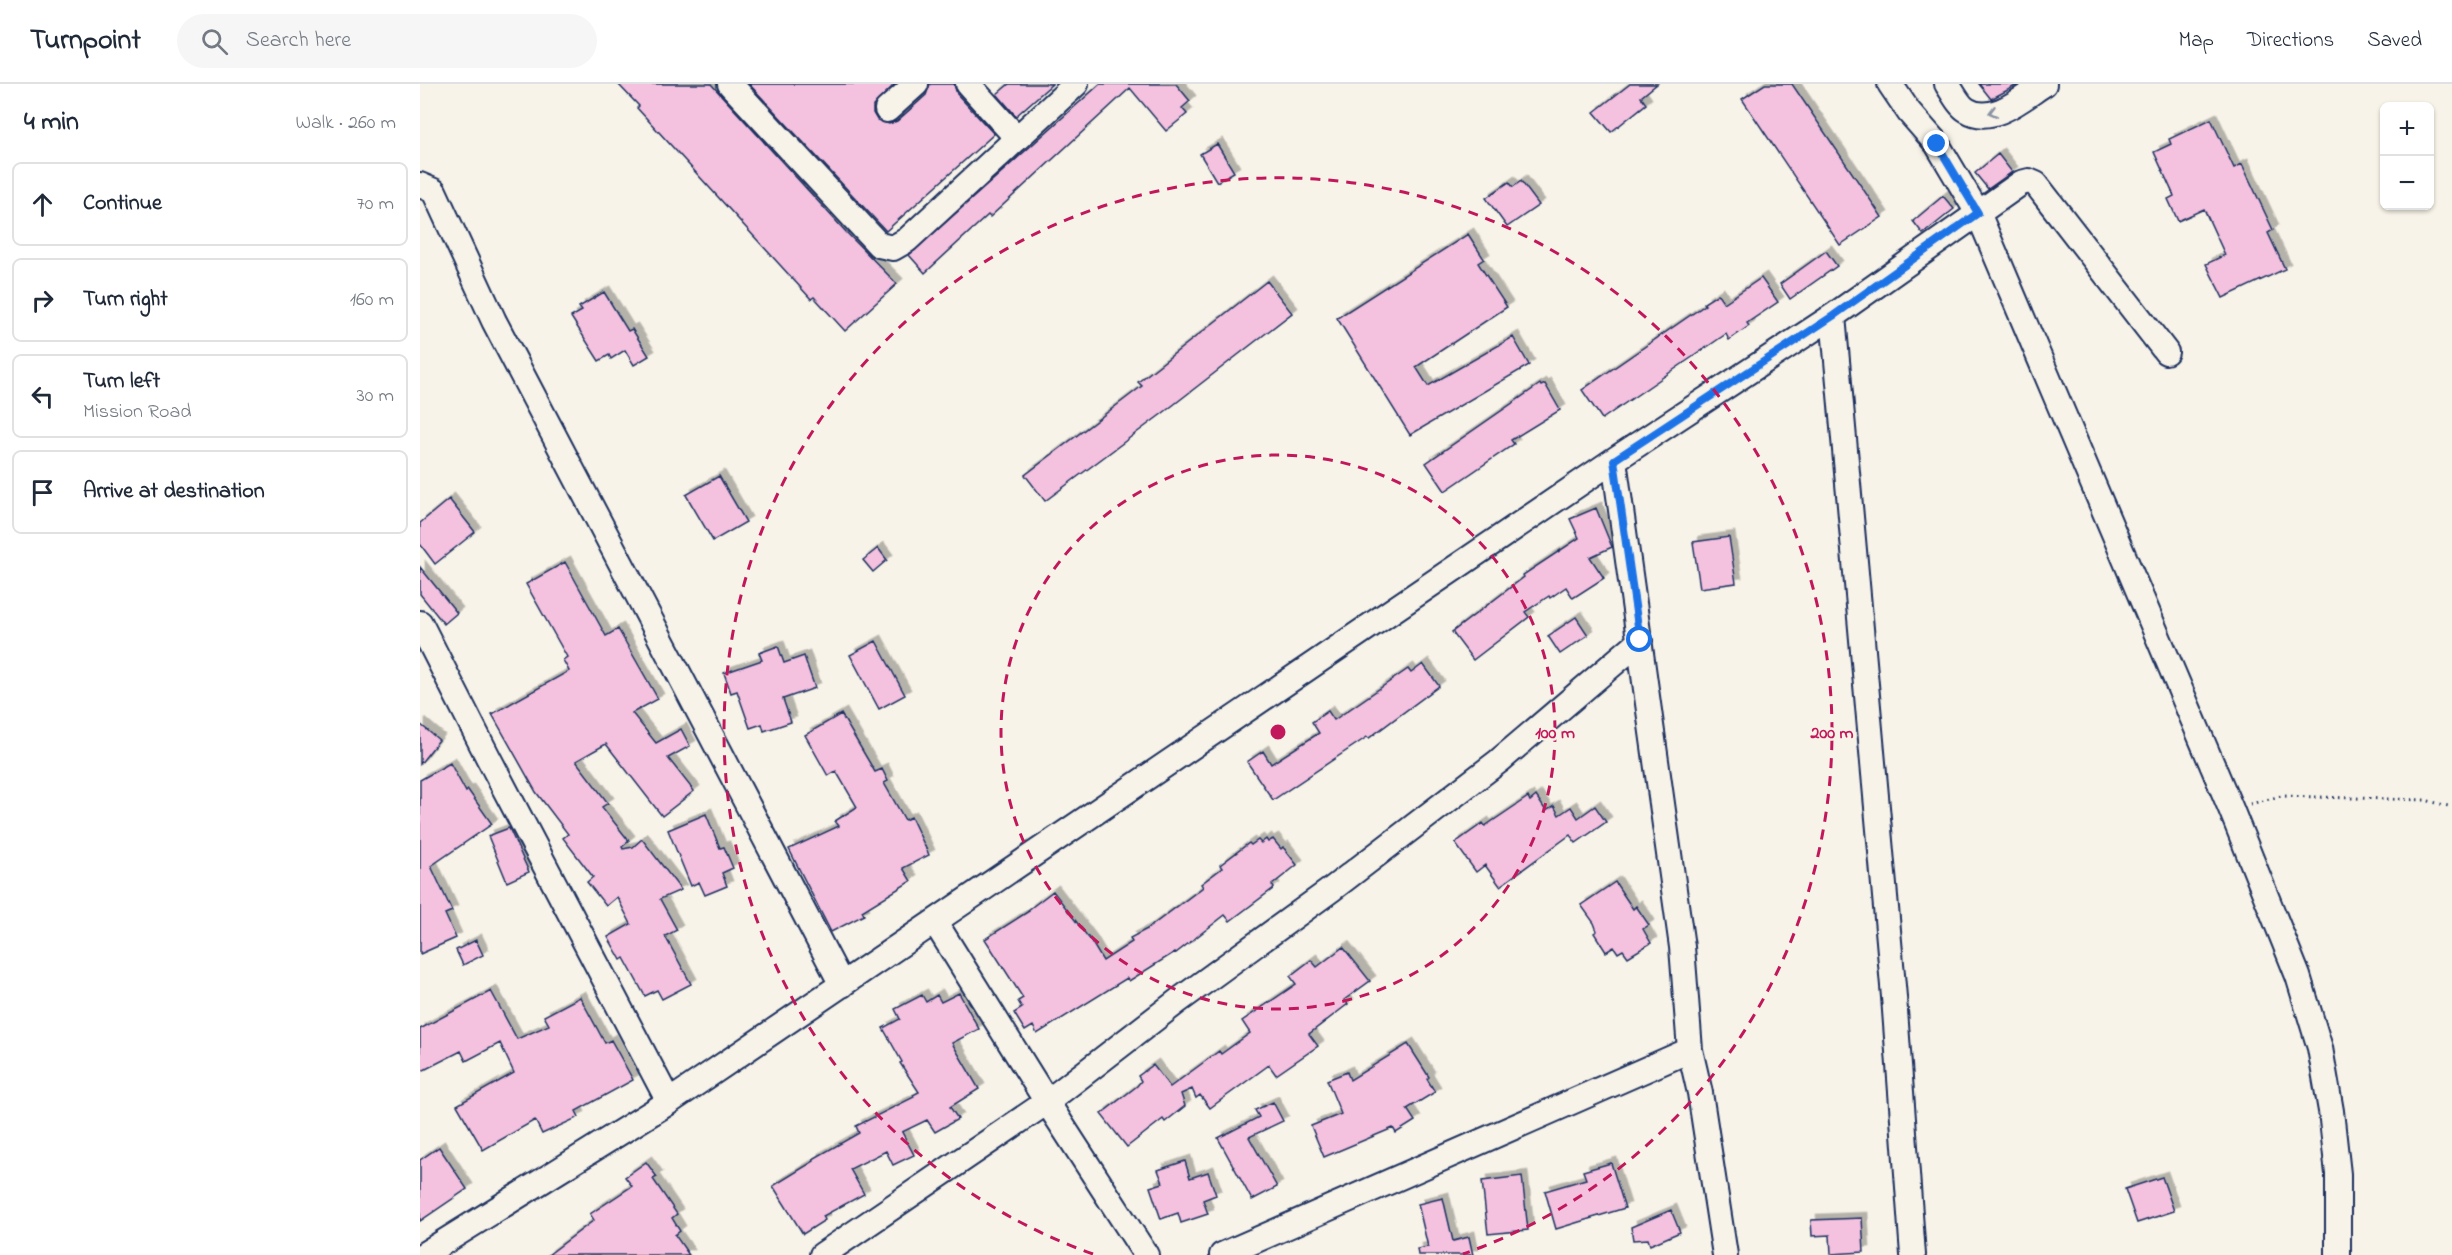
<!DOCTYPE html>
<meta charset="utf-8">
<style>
:root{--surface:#fff;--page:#f6f6f7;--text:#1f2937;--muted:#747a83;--line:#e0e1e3}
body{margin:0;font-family:"Indie Flower",sans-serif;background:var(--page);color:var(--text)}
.controls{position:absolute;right:18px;top:18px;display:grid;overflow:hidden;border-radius:9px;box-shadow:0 2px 4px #0004}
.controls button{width:54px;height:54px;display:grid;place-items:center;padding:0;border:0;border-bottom:2px solid var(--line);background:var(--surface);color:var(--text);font:30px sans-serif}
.stop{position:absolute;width:18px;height:18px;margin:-14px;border:4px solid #1a73e8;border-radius:50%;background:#fff}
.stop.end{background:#1a73e8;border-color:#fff;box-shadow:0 2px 6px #0008}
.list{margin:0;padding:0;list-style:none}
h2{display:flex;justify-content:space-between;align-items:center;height:78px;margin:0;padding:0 24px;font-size:26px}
h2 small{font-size:20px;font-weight:400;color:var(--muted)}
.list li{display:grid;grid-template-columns:39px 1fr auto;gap:18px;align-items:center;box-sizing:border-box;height:84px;margin:0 12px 12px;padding:0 12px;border:2px solid var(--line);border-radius:9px}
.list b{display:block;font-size:22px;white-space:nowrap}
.list p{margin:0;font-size:20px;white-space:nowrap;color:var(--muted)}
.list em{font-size:20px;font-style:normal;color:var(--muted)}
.icon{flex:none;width:33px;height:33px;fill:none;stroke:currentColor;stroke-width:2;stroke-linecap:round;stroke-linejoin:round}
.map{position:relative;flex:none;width:2032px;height:1171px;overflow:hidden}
header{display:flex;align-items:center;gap:36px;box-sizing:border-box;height:84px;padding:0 30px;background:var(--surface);border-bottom:2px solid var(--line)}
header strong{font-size:28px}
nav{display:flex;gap:33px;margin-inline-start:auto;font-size:21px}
.search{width:420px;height:54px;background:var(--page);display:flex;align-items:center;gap:15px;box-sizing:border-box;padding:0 21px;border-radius:33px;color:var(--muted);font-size:22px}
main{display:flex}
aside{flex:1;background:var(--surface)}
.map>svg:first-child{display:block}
.building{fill:#f4c1df;stroke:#1b2f5e;stroke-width:1.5;filter:url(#shadow)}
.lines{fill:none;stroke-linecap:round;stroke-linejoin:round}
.minor-casing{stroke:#1b2f5e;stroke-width:28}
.path{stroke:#1b2f5e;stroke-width:3;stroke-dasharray:1.5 4.5;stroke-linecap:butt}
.minor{stroke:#f7f3e8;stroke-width:24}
.oneway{stroke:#8991a3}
.route{stroke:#1a73e8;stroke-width:8}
.ring{fill:none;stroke:#c2185b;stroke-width:3;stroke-dasharray:10 8}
.centre{fill:#c2185b;stroke:#f7f3e8;stroke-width:3}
.ring-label{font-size:18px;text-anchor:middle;font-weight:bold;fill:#c2185b;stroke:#f7f3e8;stroke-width:5;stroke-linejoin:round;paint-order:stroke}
</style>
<header>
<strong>Turnpoint</strong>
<div class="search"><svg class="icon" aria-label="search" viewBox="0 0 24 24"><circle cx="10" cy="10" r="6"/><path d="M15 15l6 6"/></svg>Search here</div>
<nav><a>Map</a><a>Directions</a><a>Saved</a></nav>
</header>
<main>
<aside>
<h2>4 min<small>Walk · 260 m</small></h2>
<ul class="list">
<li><svg class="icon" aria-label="ahead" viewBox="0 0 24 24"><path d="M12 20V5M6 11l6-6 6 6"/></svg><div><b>Continue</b></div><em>70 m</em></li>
<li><svg class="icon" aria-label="right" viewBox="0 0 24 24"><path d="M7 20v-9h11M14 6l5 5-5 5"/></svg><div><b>Turn right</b></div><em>160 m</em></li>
<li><svg class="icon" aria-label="left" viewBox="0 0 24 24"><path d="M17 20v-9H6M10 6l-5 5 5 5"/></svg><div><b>Turn left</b><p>Mission Road</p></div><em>30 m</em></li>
<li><svg class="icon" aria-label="arrive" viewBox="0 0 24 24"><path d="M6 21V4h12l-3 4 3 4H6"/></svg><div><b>Arrive at destination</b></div></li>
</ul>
</aside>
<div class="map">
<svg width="2032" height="1171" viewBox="0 0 2032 1171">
<defs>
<filter id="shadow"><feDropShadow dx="5.5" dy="-5.5" stdDeviation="0" flood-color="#0004"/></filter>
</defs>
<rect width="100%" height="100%" fill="#f7f3e8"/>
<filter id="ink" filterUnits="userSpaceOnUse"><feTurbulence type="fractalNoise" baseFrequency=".0167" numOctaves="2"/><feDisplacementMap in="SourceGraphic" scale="12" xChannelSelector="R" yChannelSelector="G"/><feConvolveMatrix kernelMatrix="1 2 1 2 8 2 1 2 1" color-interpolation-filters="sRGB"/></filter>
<g filter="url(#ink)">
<path class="building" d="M198,0H291L427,149L477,200L425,247L394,213L391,215L217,24L219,22Z
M329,0H475L453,22V29L457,36L469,40L477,37L506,11L510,0H534L537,10L574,50L466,147Z
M589,0H632L596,32L577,10Z
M680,0H756L770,17L762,24L767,30L746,47L710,4L570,133L568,131L505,189L489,171Z
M1210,0H1237L1221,13L1226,20L1191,48L1174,28Z
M1345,0H1372L1462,133L1420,161L1322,15Z
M1559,0H1599L1571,15Z
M1791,35L1814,84L1822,80L1853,146L1848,149L1865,185L1803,214L1786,180L1805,171L1784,125L1758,137L1748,115L1754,112L1734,68L1751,60L1749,55Z
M797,60L814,88L797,98L780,70Z
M1578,70L1592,88L1568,105L1555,89Z
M1101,97L1119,121L1087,143L1066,114L1089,98L1093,103Z
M1523,112L1534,125L1503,150L1493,137Z
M1048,150L1064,175L1058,179L1087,223L996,283L1008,302L1093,253L1109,281L990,351L917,234Z
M1406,167L1417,182L1370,215L1360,200Z
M1341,194L1358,218L1327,239L1329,242L1309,256L1306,250L1182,335L1162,306L1285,221L1284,219L1298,210L1304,219Z
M847,197L872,229L743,329L625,417L605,391L722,302L718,298Z
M184,208L208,247L212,245L229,272L214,281L205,266L191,275L189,271L179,277L151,233L162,227L159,223Z
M1120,300L1121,302L1125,300L1140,326L1091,356L1094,360L1025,407L1006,379Z
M299,392L326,438L293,457L266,411Z
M29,415L55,448L15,480L0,460V439Z
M1176,424L1192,463L1170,473L1184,494L1153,514L1146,503L1130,514L1129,512L1105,528L1109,533L1053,576L1032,548L1104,493L1103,491L1159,454L1150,435Z
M1309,453L1316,499L1280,504L1273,458Z
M458,464L467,476L453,488L443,476Z
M145,478L186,552L198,545L238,615L212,629L236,659L261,645L270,662L248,674L274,707L242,732L186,660L156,677L188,719L182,723L209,757L202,763L203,765L213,763L222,755L261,806L240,815L257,846L245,852L271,900L242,915L237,906L225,912L204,874L201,876L188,853L211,840L197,813L186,822L167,798L173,793L143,754L148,750L116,708L72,630L149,587L143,576L147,573L106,500Z
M0,483L37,529L24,540L0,510Z
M1156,533L1168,551L1140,570L1128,552Z
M456,557L485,611L459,625L430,571Z
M358,562L364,579L384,572L395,604L363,615L371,638L344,647L342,640L330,644L317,607L311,609L304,589L342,576L339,569Z
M1003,580L1019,602L949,654L947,653L853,716L827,678L843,667L851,680L899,649L892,638L908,627L914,636L988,585L991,589Z
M421,630L455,688L462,685L468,697L464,699L485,736L491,733L509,771L483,784L491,797L442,827L444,831L411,848L369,765L419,742L415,737L437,723L416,687L408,692L385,651Z
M0,640L19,656L0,680Z
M30,679L46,708L48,706L72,740L11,782L32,827L25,830L36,854L0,870V696Z
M1116,712L1126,727L1134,722L1139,731L1151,723L1158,734L1175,722L1186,738L1156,759L1150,751L1080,802L1065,781L1056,788L1035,759L1063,739L1065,742L1108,713L1110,717Z
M286,730L300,764L304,763L313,784L302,789L307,802L285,811L279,798L271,802L248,746Z
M89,744L109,788L87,798L68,752Z
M846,755L848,758L853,755L861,765L863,763L877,781L852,801L854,804L810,837L805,831L756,869L755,868L709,897L707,894L617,950L613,942L605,947L594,929L602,924L598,917L603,914L565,855L609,827L608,826L633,807L671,857L683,877L712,858L710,854L727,845L783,803L781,800L802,784L800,781L829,759L831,761L838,756L841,759Z
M1195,798L1213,825L1216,822L1229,841L1223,845L1231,859L1208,873L1203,866L1198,869L1194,863L1186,868L1174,849L1177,847L1174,839L1161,821Z
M56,856L63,871L43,881L36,866Z
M923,863L950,897L924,916L928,920L889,950L898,962L856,991L849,981L790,1024L780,1011L776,1014L772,1005L761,1010L765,1022L745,1038L743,1035L707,1063L681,1030L717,1002L721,997L718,992L733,981L750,1003L799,967L801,970L830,949L822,937L876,900L870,892L891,876L897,883Z
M71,907L97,955L129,941L124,932L160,913L185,959L191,956L213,996L156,1027L159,1033L122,1050L115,1036L63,1066L37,1021L94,989L80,959L46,977L41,967L0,988V945Z
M539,909L559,945L532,959L559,1005L530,1023L538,1035L515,1048L507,1036L482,1048L494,1071L473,1081L466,1067L430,1085L444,1110L403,1132L405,1136L383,1150L353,1102L394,1077L393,1075L439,1049L436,1042L494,1013L493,1011L499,1008L480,979L482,978L463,944L480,935L475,925L502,911L506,918L517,911L521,918Z
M988,960L1009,993L1007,995L1015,1008L987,1025L995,1037L976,1049L973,1044L904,1073L891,1042L921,1030L907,996L927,988L930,996Z
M853,1018L863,1037L829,1053L857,1103L832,1116L798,1054L839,1033L835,1026Z
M19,1063L47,1105L0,1137V1076Z
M765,1077L770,1094L788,1088L796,1111L783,1116L788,1130L761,1139L758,1129L741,1135L730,1103L743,1099L738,1086Z
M226,1078L237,1093L233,1095L257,1130L252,1134L260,1147L255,1151L269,1171H128L174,1136L170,1130L212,1102L205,1093Z
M1191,1079L1205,1124L1136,1145L1125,1107L1166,1095L1163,1087Z
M1102,1092L1108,1146L1068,1150L1062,1097Z
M1742,1093L1754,1127L1717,1139L1705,1105Z
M1023,1114L1033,1157L1049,1153L1053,1171H998L997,1165L1008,1163L998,1120Z
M1251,1126L1260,1148L1230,1161L1228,1155L1213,1156L1211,1143Z
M1442,1134L1444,1168L1411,1170L1410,1151L1392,1152L1391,1136Z"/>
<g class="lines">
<defs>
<path id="minor" d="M310,0L459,161L473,164L487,156L656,0
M548,0L597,54
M1470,0L1489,28L1517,60L1558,129L1811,725L1878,892L1900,964L1911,1027L1918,1090V1171
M1527,0C1532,7 1539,22 1547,26C1572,42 1604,13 1624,0
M467,26L496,0
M0,101L14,107L74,237L422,901
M1413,232L1474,913L1493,1171
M1194,376L1262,863L1270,966L1280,1009L1305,1171
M0,539L68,673L249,1018
M515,838L627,1018L726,1171
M3,1171L249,1018L1194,376L1413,232L1601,99L1609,97L1616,100L1746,268
M402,1171L627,1018L758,917L912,805L1079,677L1220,557
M802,1171L1270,966"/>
</defs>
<use href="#minor" class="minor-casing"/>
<path class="path" d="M1830,720L1861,712L2005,716L2032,723"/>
<use href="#minor" class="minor"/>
</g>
<defs><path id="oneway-chevron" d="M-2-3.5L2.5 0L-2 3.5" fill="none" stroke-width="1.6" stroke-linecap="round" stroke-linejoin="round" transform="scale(1.5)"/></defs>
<use class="oneway" href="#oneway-chevron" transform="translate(1573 28) rotate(165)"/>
</g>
<g class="lines" filter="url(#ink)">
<path class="route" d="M1220,556L1194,376L1413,232L1558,129L1517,60"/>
</g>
<g class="ring">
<circle cx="858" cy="648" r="277"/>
<path d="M673 1170A554 554 0 1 1 1043 1170"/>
</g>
<circle cx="858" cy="648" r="9" class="centre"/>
<g class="ring-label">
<text x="1135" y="654">100 m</text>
<text x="1412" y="654">200 m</text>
</g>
</svg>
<div class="controls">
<button>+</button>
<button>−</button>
</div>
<div class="stop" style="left:1220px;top:556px"></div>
<div class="stop end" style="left:1517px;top:60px"></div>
</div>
</main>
